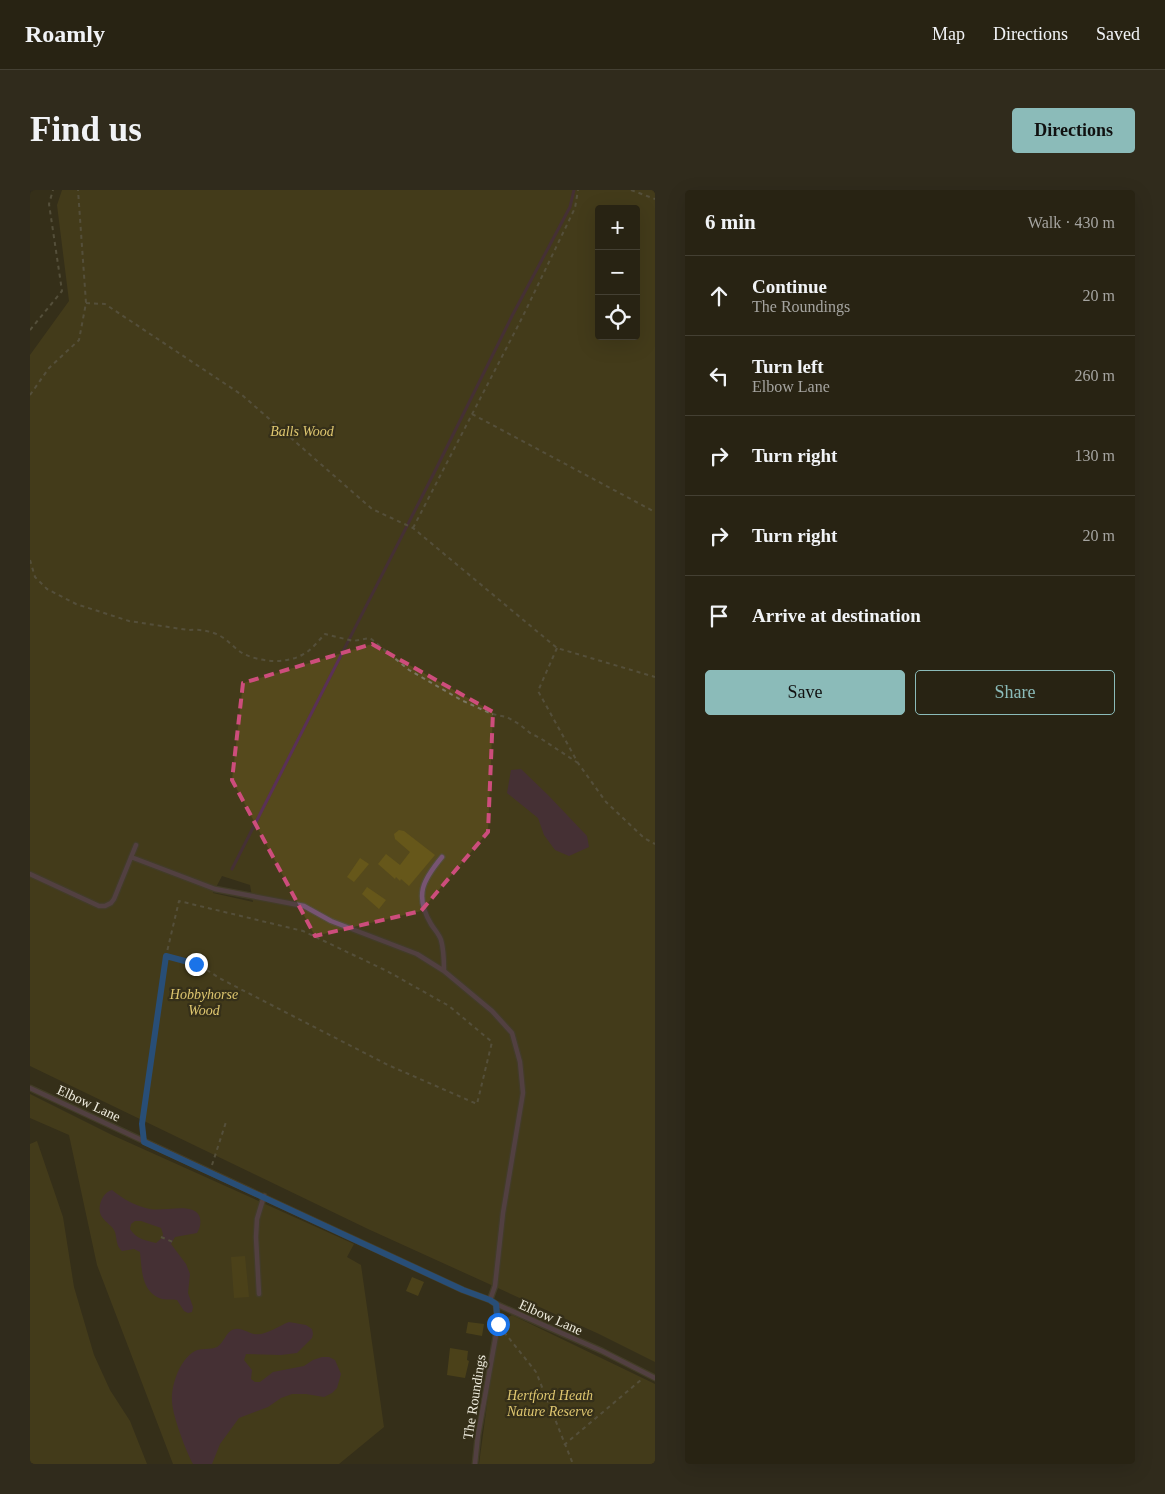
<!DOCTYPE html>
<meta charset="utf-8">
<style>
:root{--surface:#282313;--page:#302b1c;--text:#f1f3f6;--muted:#a5a4a0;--line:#444033;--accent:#8bbbb9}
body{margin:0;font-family:"Times New Roman",serif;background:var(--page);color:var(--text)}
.controls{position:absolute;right:15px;top:15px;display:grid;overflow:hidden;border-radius:5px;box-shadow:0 5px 20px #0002}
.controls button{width:45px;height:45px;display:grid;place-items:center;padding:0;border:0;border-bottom:1px solid var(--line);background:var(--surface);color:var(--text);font:25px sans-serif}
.stop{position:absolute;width:15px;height:15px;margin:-11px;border:4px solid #1a73e8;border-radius:50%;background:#fff}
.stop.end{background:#1a73e8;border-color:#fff;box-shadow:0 1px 5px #0008}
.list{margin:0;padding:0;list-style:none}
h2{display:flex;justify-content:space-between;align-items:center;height:65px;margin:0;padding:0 20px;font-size:21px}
h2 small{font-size:16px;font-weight:400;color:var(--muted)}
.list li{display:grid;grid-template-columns:32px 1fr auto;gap:15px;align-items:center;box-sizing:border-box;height:80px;padding:0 20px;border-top:1px solid var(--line)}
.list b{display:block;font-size:19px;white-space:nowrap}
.list p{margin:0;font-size:16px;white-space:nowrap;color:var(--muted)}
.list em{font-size:16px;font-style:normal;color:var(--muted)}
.actions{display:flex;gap:10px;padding:15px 20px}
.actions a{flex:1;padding:11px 0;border:1px solid var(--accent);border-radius:5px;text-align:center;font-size:18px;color:var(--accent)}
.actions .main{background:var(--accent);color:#111}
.icon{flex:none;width:28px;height:28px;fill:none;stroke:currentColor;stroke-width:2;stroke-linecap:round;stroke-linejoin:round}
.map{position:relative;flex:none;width:625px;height:1274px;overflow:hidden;border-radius:5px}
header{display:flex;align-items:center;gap:30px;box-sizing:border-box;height:70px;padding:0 25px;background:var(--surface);border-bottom:1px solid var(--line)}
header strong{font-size:24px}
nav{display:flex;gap:28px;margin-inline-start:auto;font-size:18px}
.intro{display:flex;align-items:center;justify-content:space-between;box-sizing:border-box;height:120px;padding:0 30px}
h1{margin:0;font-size:35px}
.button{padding:12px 22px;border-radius:5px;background:var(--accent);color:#111;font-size:18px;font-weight:700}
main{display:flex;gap:30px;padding:0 30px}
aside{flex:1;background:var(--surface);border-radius:5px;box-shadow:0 5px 20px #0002}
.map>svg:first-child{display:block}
.green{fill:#55491c;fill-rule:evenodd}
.water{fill:#5a3155;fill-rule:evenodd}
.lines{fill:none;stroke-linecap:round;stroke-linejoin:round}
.stream{stroke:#5a3155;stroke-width:3}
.building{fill:#66571a}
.lane-casing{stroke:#534d38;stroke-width:7}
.path{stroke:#7b7663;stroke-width:2;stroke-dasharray:4 4;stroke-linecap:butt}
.lane{stroke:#775472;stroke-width:4.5}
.route{stroke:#1a73e8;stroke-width:6}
.marked{fill:none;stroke:#cd4d7c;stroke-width:4;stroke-dasharray:10 6;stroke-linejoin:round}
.labels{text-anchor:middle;stroke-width:4.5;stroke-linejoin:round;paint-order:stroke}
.park-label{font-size:14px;font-style:italic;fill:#dfc770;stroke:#352f19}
.street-label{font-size:14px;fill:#eeebdd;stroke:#352f19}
</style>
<header>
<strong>Roamly</strong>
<nav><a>Map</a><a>Directions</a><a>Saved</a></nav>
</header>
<div class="intro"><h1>Find us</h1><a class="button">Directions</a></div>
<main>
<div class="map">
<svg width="625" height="1274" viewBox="0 0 625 1274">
<rect width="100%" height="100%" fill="#352f19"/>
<path class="green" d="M32,0H625V1172L569,1144L338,1039L0,876V165L39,111L27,15ZM569,19H606V146H569ZM192,686L220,695L223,712L183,703Z
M0,904L82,945L324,1054L317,1067L331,1075L354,1237L309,1274H143L67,1075L39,945L0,928Z
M7,951L33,1027L44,1097L64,1165L80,1200L100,1231L117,1274H0V954Z
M482,1125L625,1194V1274H449L466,1148L472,1131Z"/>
<path class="water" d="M491,579L518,605L557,646L559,657L539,666L525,660L514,645L508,628L477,603L481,580Z
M82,1000C93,1009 105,1016 120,1019C134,1022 166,1011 170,1028C171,1034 170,1038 167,1043L145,1047L141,1054L156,1074L160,1084L158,1103L163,1117L162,1122L158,1123L154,1121L147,1110C142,1109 137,1110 132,1109C111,1102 112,1080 110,1062L104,1059L92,1061C86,1056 87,1049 85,1042C82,1035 76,1033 72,1027C66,1019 72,1002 82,1000ZM105,1031H111L131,1038L133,1044L132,1048L126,1053C115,1050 106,1049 100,1039L101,1034Z
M259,1132L276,1135L282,1139L283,1144L282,1148L267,1163L251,1165L216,1164L214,1170L222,1180L221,1189L225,1192H230L243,1182L274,1176L283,1170L292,1167H299L305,1170L311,1184L307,1198L302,1203L294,1207L276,1204H262L251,1208L238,1217L209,1228L190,1254L182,1274H163C156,1261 143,1227 142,1212C141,1196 149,1170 165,1161C171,1158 180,1160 187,1157C195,1152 196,1140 206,1139C212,1138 218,1143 224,1144C236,1146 248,1136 259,1132Z"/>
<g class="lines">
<path class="stream" d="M202,679L404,283L482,126L540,17L544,0"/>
</g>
<path class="building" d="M369,640L374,641L405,665L379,696L371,689L370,691L366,687L365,689L348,674L356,664L370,675L380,662L365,649L364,644Z
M330,668L339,674L324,692L317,687Z
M337,697L356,710L349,719L332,704Z
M215,1066L219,1107L204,1108L201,1067Z
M382,1087L394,1092L388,1106L376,1101Z
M438,1132L454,1134L452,1146L436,1143Z
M420,1158L438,1161L437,1170L439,1171L435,1188L417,1185Z"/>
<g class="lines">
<defs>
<path id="lane" d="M101,667L185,699L274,716L301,731L387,764L414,781L462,821L482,843L490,872L493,903L473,1023L465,1096L460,1110
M412,667C393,690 384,705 401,734C404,739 409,744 411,750C414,760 414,771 414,781
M0,684L69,716H75L81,713L84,709L106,655
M0,898L433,1100L460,1110L466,1114L572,1161L625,1188
M229,1104L226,1047L227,1029L234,1006
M445,1274L448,1245L468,1134L466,1114"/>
</defs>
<use href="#lane" class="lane-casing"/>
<path class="path" d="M601,0L625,9
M56,113L75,114L212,205L342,319L383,338L527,458L625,487
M0,140L32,101L19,14L23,0
M0,205L19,178L49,150L56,113L48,0
M442,224L625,322
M383,338L492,128L545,18L548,0
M0,370L5,387L17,399L46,414L99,431L158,440C169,439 183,441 192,447C200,452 206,460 214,464C231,472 255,474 272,465C281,461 288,451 295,444L323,451L340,448L379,480L431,510L462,524L477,527L489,534L500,543L510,548L548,573
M527,458L508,501L548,573L576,612L614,648L625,654
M113,942L112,934L136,766L149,711L273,741L357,781L419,816L462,852L447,914L358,875L191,789L166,773L136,766
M182,975L196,932
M131,1047L143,1052
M474,1142L506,1182L543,1274
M534,1255L612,1189"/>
<use href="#lane" class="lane"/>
</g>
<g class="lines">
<path class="route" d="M166,774L136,766L112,934L114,952L433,1100L460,1110L466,1114L468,1134"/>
</g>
<path d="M0 0H625V1274H0ZM342,454L463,522L458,642L391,721L285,746L202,590L213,493Z" fill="#352f19" fill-opacity=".55" fill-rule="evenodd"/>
<path class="marked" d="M342,454L463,522L458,642L391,721L285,746L202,590L213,493Z"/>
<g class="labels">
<g class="park-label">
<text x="272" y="246">Balls Wood</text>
<text x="174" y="809">Hobbyhorse<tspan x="174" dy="16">Wood</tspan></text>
<text x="520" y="1210">Hertford Heath<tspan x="520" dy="16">Nature Reserve</tspan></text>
</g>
<g class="street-label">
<text transform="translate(59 913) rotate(25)" y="5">Elbow Lane</text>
<text transform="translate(521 1127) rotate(24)" y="5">Elbow Lane</text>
<text transform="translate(444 1207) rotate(-81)" y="5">The Roundings</text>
</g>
</g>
</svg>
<div class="controls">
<button>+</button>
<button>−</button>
<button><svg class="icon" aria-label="locate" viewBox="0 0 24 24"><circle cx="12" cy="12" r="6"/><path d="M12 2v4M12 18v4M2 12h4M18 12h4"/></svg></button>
</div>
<div class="stop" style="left:468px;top:1134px"></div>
<div class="stop end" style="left:166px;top:774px"></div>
</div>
<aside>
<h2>6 min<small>Walk · 430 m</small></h2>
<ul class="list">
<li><svg class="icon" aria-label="ahead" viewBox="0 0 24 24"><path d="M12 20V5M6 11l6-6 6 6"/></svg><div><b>Continue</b><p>The Roundings</p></div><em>20 m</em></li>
<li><svg class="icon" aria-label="left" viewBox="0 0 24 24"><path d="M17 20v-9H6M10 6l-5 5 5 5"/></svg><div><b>Turn left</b><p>Elbow Lane</p></div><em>260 m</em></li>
<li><svg class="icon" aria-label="right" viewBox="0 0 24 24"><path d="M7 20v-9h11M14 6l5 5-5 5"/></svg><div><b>Turn right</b></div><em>130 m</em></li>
<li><svg class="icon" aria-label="right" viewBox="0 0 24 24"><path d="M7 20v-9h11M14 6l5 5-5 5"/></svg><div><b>Turn right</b></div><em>20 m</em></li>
<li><svg class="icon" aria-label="arrive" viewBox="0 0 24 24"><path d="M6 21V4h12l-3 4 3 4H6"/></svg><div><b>Arrive at destination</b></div></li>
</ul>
<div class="actions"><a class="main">Save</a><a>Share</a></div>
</aside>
</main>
